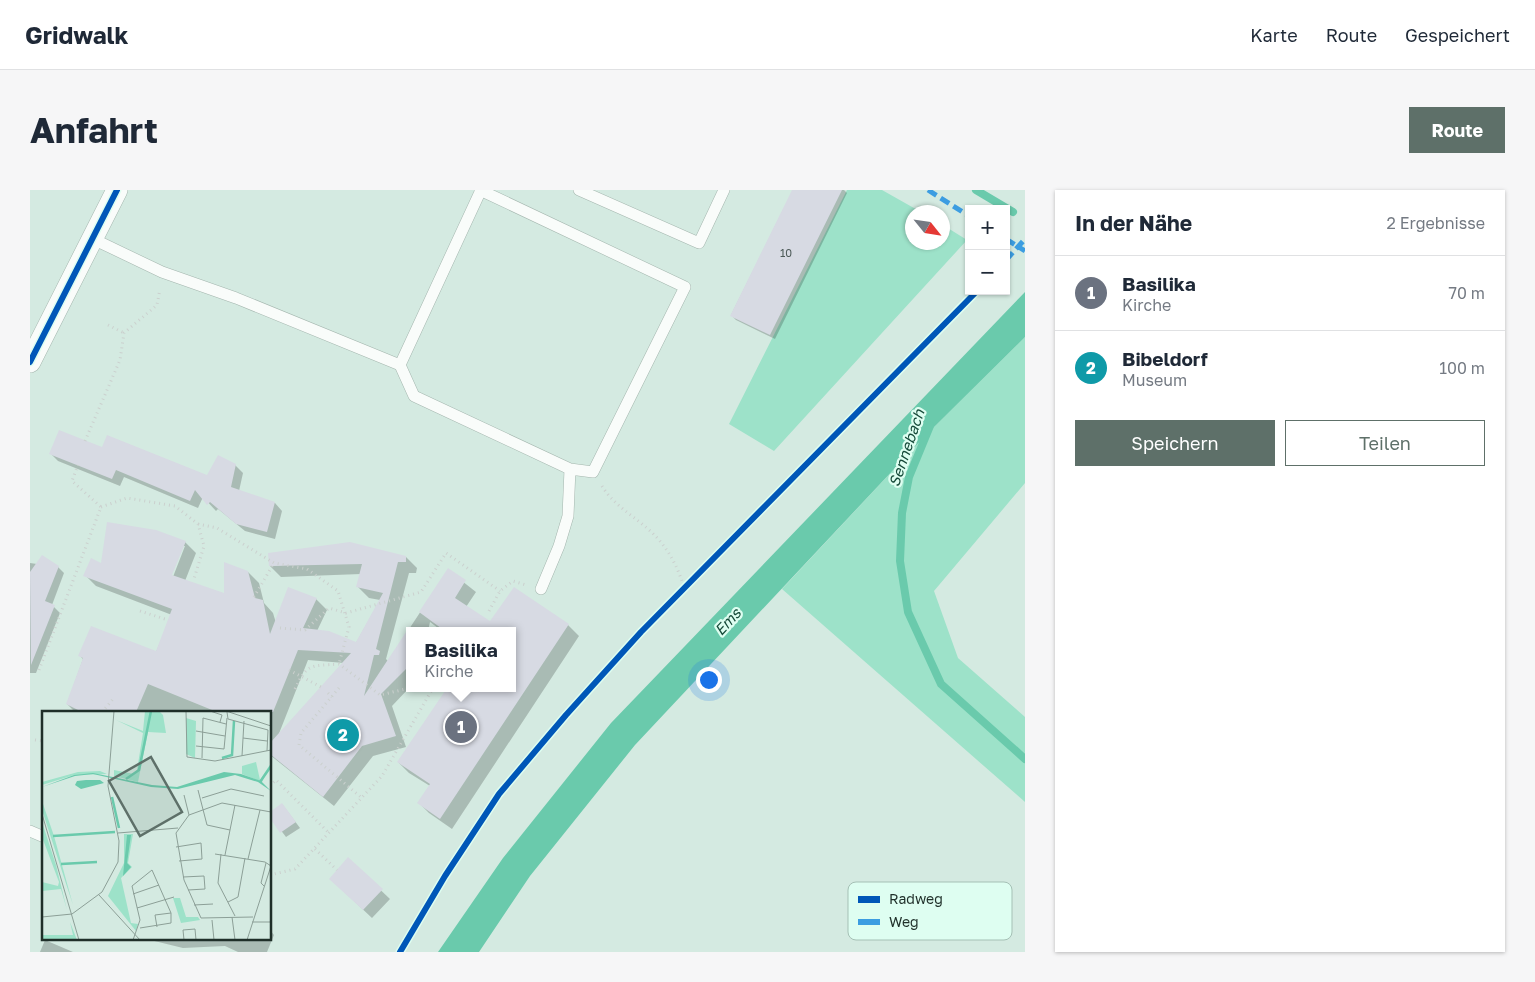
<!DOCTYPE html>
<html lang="de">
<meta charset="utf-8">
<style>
:root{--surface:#fff;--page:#f6f6f7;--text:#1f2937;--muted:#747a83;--line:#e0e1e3;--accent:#5e7069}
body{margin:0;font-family:"Golos Text",sans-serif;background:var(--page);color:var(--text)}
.controls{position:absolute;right:15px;top:15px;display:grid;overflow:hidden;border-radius:0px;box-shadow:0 1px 4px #0004}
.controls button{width:45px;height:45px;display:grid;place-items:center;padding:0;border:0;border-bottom:1px solid var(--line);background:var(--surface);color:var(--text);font:25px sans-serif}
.compass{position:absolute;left:875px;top:15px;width:45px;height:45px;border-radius:50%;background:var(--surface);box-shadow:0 1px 4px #0004;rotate:120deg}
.you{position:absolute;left:678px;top:489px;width:18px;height:18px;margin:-12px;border:4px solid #fff;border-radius:50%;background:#1a73e8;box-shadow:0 0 0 8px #1a73e833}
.badge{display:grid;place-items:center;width:32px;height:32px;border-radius:50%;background:var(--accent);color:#fff;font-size:16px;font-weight:700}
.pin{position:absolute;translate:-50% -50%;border:2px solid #fff;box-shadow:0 1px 5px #0006}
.popup{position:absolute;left:376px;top:437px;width:110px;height:65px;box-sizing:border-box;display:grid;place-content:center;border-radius:0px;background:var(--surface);filter:drop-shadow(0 1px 4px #0005);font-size:16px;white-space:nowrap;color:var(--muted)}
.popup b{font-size:19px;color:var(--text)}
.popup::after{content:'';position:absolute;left:50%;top:100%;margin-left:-10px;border:10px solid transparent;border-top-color:var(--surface)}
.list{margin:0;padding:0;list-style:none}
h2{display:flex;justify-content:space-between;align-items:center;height:65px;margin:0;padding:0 20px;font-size:21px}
h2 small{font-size:16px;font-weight:400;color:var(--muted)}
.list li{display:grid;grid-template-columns:32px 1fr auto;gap:15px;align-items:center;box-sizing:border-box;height:75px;padding:0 20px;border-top:1px solid var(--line)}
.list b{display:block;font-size:19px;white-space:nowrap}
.list p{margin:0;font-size:16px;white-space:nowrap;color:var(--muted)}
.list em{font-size:16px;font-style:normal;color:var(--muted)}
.actions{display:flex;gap:10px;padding:15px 20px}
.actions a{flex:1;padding:11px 0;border:1px solid var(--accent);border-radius:0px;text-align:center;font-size:18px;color:var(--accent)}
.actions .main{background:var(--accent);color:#fff}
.map{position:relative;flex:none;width:995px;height:762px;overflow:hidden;border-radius:0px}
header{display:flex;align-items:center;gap:30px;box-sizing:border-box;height:70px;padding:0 25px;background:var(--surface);border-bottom:1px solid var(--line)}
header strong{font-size:24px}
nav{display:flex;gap:28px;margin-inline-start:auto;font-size:18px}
.intro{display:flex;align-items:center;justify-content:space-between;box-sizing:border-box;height:120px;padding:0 30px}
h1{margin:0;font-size:35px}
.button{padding:12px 22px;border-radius:0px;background:var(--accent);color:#fff;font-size:18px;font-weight:700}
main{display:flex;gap:30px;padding:0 30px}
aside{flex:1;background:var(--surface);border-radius:0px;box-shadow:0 1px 4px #0004}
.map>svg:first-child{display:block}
.green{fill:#9de2c9}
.water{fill:#6acaac}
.shadow{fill:#0003;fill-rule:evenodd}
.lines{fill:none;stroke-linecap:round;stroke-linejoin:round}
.stream{stroke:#6acaac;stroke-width:8}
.building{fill:#d7dae3}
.lane-casing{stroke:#a4b6ae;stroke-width:12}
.street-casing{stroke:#a4b6ae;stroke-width:22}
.path{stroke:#cbd0ce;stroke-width:3;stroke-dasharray:1 4;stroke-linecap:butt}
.lane{stroke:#f9fcfa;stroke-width:11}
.street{stroke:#f9fcfa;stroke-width:21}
.quiet{stroke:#3c9de1;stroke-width:5;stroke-dasharray:10 5;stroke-linecap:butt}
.cycleway-casing{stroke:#defef1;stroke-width:9}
.cycleway{stroke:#0057b8;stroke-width:6}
.labels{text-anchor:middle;stroke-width:4.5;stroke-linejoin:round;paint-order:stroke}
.number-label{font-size:11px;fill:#4d5a58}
.water-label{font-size:15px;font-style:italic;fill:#164a39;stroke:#defef1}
.inset-river{fill:none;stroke:#6acaac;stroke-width:2.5}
.inset-road{fill:none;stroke:#8c9f97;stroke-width:1}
.view{fill:#5e7069;fill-opacity:0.15;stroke:#5e7069;stroke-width:2.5}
.inset-edge{fill:none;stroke:#1f2f29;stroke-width:2.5}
.key{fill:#defef1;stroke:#a5c0b5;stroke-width:1}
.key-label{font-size:14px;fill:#1f2f29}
</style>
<header>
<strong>Gridwalk</strong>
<nav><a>Karte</a><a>Route</a><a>Gespeichert</a></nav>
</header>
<div class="intro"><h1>Anfahrt</h1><a class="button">Route</a></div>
<main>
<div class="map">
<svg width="995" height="762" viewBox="0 0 995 762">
<rect width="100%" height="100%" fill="#d4eae1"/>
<path class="green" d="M817,0H852L891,22H882V52H912L913,35L937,50L744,261L699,234Z
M995,147V293L904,401L928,468L995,527V612L752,399L897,244Z"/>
<path class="water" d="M995,102V147L897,244L605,555L500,686L449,762H408L473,668L581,533Z"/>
<path class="shadow" d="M763,0H814L817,3L745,149L706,130L701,125Z
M73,258L178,287L205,275L213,283L209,301L245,313L252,321L245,349L215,341L188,319L186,321L173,307L168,318L94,287L90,296L28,271L20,263Z
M155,352L166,363L155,391L195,404L218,382L229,393L234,413L243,423L246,433L286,409L297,420L287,441L326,453L350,410L339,408L328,397L331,384L251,387L240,376L376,367L387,378L386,383H379L356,469L358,471L418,380L446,402L436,417L461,433L484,399L538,435L549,446L422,639L399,623L389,613L400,596L379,583L368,572L482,498V441H412L400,432L398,441H380V497L362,516L376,557L343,566L304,616L240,565V522H45L37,514L53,469L50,466L126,462L142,425L66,396L55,385L72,375ZM153,356H155L141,392L138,391ZM278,470L314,473L248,546Z
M0,373L28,377L34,383L22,415L30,423L6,483H0Z
M252,614L270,638L256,647L240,626Z
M318,669L360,709L342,728L309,697Z
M240,740L244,745L237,762H208L195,756L153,758L112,748H240Z
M15,750L43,762H10Z"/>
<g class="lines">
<path class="stream" d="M946,0L983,22
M900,236L879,287L872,323L870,371L878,422L911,494L995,569"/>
</g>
<path class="building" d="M762,0H812L740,145L700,126Z
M29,240L72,257L77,245L177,285L188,265L206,274L201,297L245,312L237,342L206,334L180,312L177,315L165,300L160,311L86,280L82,289L19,264Z
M77,332L126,340L156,351L142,385L194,403V372L218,381L225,408L233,410L240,444L258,397L287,408L273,438L299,441L326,452L353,403L326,397L332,374L239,376L238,363L320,352L376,366V372H368L346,459L350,461L349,465H344L334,506L380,436V475L351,504L366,546L332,556L293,607L240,564V553L321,463L268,460L243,522H187L118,494L106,522H52L36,514L53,468L48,466L61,436L126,461L142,419L53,386L61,368L71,373Z
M12,365L29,376L15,411L25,415L1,475L0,382Z
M418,378L436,390L425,408L460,431L484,397L539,434L410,629L387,613L400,594L367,572L417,498H482V441H415L389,422Z
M252,613L266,632L250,643L240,628V622Z
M318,667L353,699L333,720L299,689Z"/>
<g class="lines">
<defs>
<path id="lane" d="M549,0L669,53L694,0
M63,49L132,82L206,108L370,175L384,206L540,279L563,282L655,97L450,0
M370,175L451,0
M511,399L529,356L538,326L540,279
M0,641L14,647"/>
<path id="street" d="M0,172L87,0"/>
</defs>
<use href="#lane" class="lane-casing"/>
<use href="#street" class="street-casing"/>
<path class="path" d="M78,135L94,143
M55,251L90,170L94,143L127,115L130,99
M572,296C586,319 611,329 629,350C641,364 649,380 654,398
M71,317L97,308L145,316L168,334L174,356L164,389
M168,334L187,338L244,373L277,379L308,401L319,437L309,474
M224,407L244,373
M110,421L138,430
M459,421L470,401L483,391L496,395
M250,438L275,440L299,418L316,423L391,402L416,363L470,401
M9,480L71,317L42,291L48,275
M259,480L291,497
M309,498L271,543L269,555L332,608
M265,499C277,473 281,476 309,474L350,505L380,498
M298,503L302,507
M72,522L84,508
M5,550L14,551
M240,596L246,590L299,643
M285,659L307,680
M240,685L265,679L352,586L403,498"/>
<use href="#lane" class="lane"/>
<use href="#street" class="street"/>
<path class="quiet" d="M898,0L939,26
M976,49L995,61
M976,70L995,49"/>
<defs>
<path id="cycleway" d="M0,172L87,0
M370,762L415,686L469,604L536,525L611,442L947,101"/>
</defs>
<use href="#cycleway" class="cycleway-casing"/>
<use href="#cycleway" class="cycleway"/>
</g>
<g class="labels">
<g class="number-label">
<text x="756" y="67">10</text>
</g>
<g class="water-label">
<text transform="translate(877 258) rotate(-71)" y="5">Sennebach</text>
<text transform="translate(698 432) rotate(-47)" y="5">Ems</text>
</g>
</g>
<g transform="translate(12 521)">
<rect width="229" height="229" fill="#d4eae1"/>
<path d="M103,0H117L121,4L124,22L106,21L96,71L72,65V59L92,63L95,59L101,22L74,9L101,20ZM144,7L154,10L153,47L144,43ZM214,51L218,69L229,52L220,71L200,63V55ZM58,60L65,63L32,64L0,74V71L36,61ZM0,90L12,125L31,194L0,99ZM0,111L14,154L25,199L19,178L0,180V171L16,175L17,171L0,126ZM82,123H91L86,152L90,156L79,167L89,212L96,213L94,220L66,185L82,152ZM131,187H138L144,206H156L158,209L139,212ZM28,211L35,229H0V224H31Z" fill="#9de2c9"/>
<path d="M182,61L199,63L219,70L229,80L216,71L193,64L136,78L109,76L51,63L33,65L0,76L32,64L51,62L110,74L135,76ZM44,69H58L62,72L39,78L33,74L35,70ZM85,124H89L85,152L89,156L81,165Z" fill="#6acaac"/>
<path class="inset-river" d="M180,47L190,44L192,10M84,68L97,59L109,0M218,71L229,55M70,86L77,117M11,125L73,121M19,153L55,151"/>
<path class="inset-road" d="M144,0L145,46L173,50L229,39M168,0L180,4L178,11M184,0L229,15M185,1L186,8L226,19L225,40M154,20L183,25M201,27L225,30M154,35L182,38L185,7M200,45L202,10M160,47L161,7L184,13M156,79L165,114L188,119M142,84L147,104M160,87L189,78L222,85M0,103L37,229M76,122L136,117M134,136L159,132L160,148L137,150M173,143L223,151L229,155L205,229M179,143L176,172L193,205M183,144L193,94M206,148L218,99M141,166L162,165L163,178L146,179M222,175L219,172L224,152M91,183L117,174M57,184L98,229M186,191L196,186L203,147M152,194L171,193M95,197L132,186M30,203L60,181L76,151L77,130L66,75L72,0M0,206L30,203M190,206L193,229M211,206L159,207L142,169L134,122L147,104L180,92L229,101M170,209L172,229M210,211H229M115,216L113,204L129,202M91,229L98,209L90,175L110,159L129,202V212L98,217M142,229L141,219L153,218L154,229"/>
<path class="view" d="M109,46L140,101L98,125L67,70Z"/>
<rect width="229" height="229" class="inset-edge"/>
</g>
<rect x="818" y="692" width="164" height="58" rx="8" class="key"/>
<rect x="828" y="706" width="22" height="7" fill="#0057b8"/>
<rect x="828" y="729" width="22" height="6" fill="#3c9de1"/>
<g class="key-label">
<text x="859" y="714">Radweg</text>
<text x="859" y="737">Weg</text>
</g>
</svg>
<div class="controls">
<button>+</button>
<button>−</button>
</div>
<svg class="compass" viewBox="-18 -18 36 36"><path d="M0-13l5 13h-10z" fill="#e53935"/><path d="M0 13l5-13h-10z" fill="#747a83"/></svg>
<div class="you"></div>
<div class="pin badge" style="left:431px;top:537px;background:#6b7280">1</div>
<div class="popup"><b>Basilika</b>Kirche</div>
<div class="pin badge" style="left:313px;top:545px;background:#0f9aa8">2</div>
</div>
<aside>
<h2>In der Nähe<small>2 Ergebnisse</small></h2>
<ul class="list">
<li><span class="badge" style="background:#6b7280">1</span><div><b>Basilika</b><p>Kirche</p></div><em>70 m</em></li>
<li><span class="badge" style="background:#0f9aa8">2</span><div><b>Bibeldorf</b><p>Museum</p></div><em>100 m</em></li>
</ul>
<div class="actions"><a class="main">Speichern</a><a>Teilen</a></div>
</aside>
</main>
